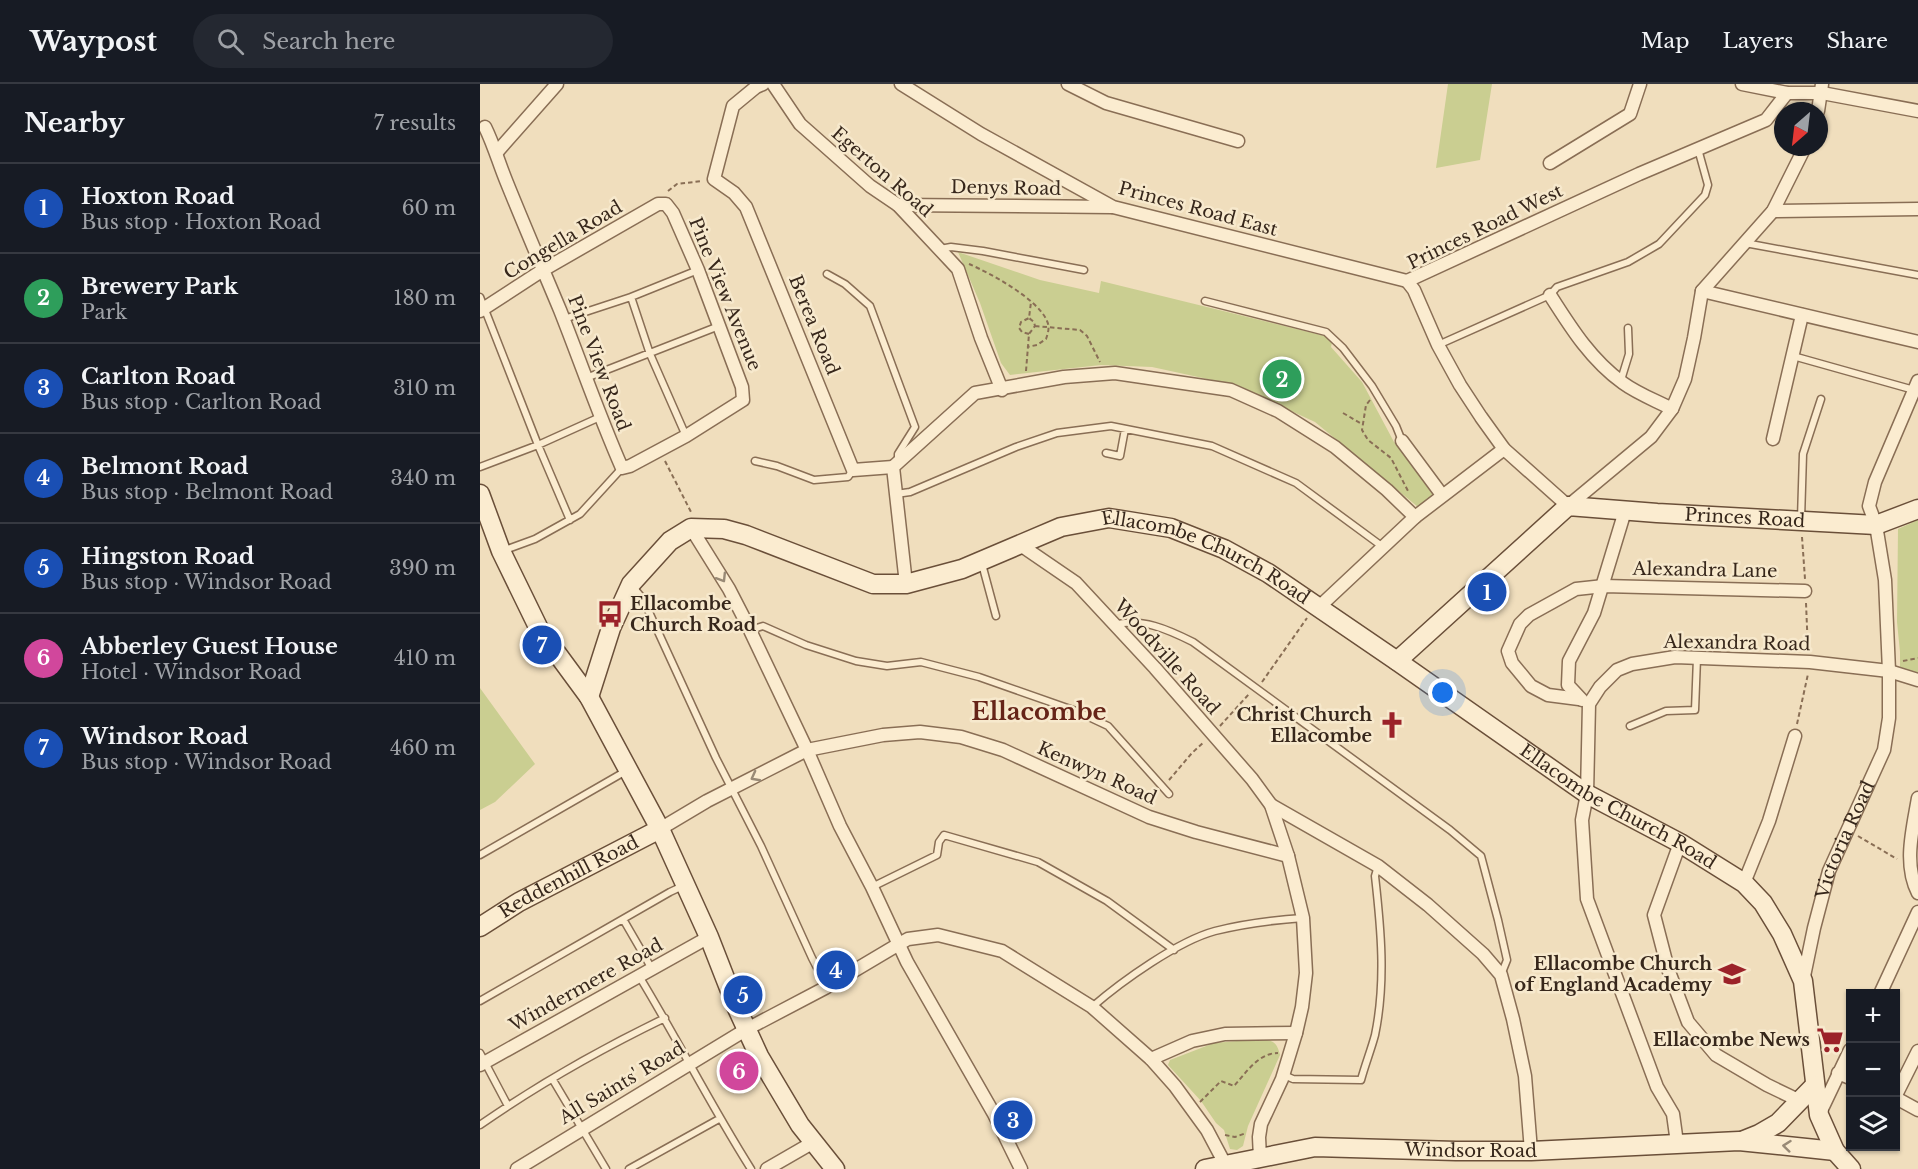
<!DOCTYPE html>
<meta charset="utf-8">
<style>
:root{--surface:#171b24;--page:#242831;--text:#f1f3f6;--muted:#9ea1a6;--line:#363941;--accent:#2563eb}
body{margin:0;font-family:"Libre Baskerville",serif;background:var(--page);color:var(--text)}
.controls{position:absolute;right:18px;bottom:18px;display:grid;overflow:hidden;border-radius:0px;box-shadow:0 2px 4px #0004}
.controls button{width:54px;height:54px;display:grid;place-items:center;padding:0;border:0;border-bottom:2px solid var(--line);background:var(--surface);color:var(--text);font:30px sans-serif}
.compass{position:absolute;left:1294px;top:18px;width:54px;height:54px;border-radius:50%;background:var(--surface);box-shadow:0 2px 4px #0004;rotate:208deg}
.you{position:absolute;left:963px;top:609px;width:21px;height:21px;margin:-15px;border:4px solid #fff;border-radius:50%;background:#1a73e8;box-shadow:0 0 0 9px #1a73e833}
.badge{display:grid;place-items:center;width:39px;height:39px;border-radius:50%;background:var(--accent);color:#fff;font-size:20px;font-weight:700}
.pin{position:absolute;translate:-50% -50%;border:3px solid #fff;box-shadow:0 2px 6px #0006}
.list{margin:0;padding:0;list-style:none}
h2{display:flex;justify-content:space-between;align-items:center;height:78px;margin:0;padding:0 24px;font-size:26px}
h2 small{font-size:20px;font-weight:400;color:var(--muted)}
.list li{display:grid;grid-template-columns:39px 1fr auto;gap:18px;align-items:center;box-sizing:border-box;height:90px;padding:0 24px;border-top:2px solid var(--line)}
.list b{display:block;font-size:22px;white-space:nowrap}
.list p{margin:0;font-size:20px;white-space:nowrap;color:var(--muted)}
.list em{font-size:20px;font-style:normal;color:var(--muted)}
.icon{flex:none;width:33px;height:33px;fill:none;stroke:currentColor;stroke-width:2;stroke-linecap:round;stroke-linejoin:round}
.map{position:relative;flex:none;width:1438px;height:1085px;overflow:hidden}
header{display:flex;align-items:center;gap:36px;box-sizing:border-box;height:84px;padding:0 30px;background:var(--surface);border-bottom:2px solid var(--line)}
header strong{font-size:28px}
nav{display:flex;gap:33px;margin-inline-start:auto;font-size:21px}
.search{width:420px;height:54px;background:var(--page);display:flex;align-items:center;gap:15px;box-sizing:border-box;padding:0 21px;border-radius:33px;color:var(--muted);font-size:22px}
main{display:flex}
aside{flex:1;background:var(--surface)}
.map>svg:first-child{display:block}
.green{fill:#cace91}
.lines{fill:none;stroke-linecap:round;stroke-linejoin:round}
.lane-casing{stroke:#896e55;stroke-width:9}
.street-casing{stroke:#896e55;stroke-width:15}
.secondary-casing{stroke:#6a4f39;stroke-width:21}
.path{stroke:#896e55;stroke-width:2;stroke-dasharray:4.5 3;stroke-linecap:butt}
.lane{stroke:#fbecd0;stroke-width:6}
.street{stroke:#fbecd0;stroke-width:12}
.secondary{stroke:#fbecd0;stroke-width:18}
.oneway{stroke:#998a76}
.labels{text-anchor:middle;stroke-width:5;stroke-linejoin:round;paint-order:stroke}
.street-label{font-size:18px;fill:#37271b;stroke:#f7e9cd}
.poi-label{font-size:18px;font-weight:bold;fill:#37271b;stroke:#f7e9cd;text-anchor:end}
.district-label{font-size:24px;font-weight:bold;fill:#662418;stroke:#f7e9cd}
</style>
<header>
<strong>Waypost</strong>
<div class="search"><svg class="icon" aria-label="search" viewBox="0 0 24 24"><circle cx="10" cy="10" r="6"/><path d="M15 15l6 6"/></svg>Search here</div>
<nav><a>Map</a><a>Layers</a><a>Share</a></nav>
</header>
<main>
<aside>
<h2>Nearby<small>7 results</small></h2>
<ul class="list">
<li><span class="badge" style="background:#1a4fb4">1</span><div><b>Hoxton Road</b><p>Bus stop · Hoxton Road</p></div><em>60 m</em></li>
<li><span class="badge" style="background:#2e9e5b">2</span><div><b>Brewery Park</b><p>Park</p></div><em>180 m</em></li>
<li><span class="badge" style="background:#1a4fb4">3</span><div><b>Carlton Road</b><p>Bus stop · Carlton Road</p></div><em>310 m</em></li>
<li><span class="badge" style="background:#1a4fb4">4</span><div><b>Belmont Road</b><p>Bus stop · Belmont Road</p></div><em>340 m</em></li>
<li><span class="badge" style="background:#1a4fb4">5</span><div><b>Hingston Road</b><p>Bus stop · Windsor Road</p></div><em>390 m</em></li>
<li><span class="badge" style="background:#d1479c">6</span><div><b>Abberley Guest House</b><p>Hotel · Windsor Road</p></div><em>410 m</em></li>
<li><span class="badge" style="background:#1a4fb4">7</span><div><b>Windsor Road</b><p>Bus stop · Windsor Road</p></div><em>460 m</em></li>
</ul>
</aside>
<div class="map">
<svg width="1438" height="1085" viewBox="0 0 1438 1085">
<rect width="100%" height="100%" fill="#f0debd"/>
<path class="green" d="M968,0H1012L1000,76L956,84Z
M478,168L560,196L619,209L621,197L853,254L851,263L882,298L914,358L953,411L938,423L835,338L755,301L672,283L621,281L530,291L521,279L500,219Z
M1438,436V592L1420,588V568L1417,538L1418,445Z
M0,604L55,680L15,718L0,726Z
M779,955C793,956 797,958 800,971L768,1042L763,1062L757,1066L750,1065L744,1046L736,1039L721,1017L688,981L690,976L734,959Z"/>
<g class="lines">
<defs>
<path id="lane" d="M1265,159L1438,191
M460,165L471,163L503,167L604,186
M347,190L365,200L390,222L435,343L418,370V378
M0,213L58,361L120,333
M151,213L218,186
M725,217L846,248L863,264L892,302L916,342L922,357
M84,235L151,213L170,270L206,352
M958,261L1070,211L1077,203L1148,178L1179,160L1225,111L1228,101L1218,65
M1313,272L1434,306
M106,294L239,242
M1141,296L1149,270L1148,244
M626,369L640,372L645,345
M275,377L297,382L334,396L368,393L373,386
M0,383L58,361L90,436
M416,410L430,408L536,363L577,349L631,342L732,362L816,399L903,463
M1321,435L1323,370L1341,315
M25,466L55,455L100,430L142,384
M502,480L516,532
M153,503L163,515L236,674L281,762L332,874L347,903
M634,541C661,533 689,546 713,558L970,746L1001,772L1018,836L1027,876L1021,891
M270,546L283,542L326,561L376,577L407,582L441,578L499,593L596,627L628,642L689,710
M1150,642L1186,627L1215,626L1217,574
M0,771L146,687
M392,803L457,771L459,758L464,751L558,778L627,817L694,866
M143,835L172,885
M159,892C198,956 231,1022 271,1085
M0,917L190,808L205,801
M612,923C642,897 698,857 735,847C763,840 794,836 823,834
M0,969L28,1022
M804,991L813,995L881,996C885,981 891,966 895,951C906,898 901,845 895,792L898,782
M73,996L126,1085
M0,1041C56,1002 123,964 185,934
M149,1085L239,1035"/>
<g id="street">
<path d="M283,0L276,3L253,22L234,95L254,109L266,123L373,386L413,383"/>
<path d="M293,0L320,40L390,102L418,121L478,185L501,254L522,306"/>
<path d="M421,0L501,50L633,123L927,197"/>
<path d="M588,0L626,19L758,57"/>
<path d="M1262,0L1307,9H1342L1438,27"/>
<path d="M1307,9L1286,36L1159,90L927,197L934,206L958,261L980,301L1001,333L1024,365L1088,422L1171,353L1192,325L1205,295L1214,254L1222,207L1293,127L1325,63"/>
<path d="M1338,27L1342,0"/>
<path d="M17,68L77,0"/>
<path d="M1070,79L1150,30L1160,0"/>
<path d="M418,121L632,123"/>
<path d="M1293,127L1438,125"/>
<path d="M1222,207L1438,258"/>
<path d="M1070,211C1091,244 1111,276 1143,299C1158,310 1177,317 1192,325"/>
<path d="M0,227L63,186L178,120H186L193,129L218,186L262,303L263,316L206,352L150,382L142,384C119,332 101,279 80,226C62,183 44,141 27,99C19,80 14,61 5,43"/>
<path d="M1293,355L1322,231"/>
<path d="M922,357L962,411"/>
<path d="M935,433L1024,365"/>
<path d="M211,444L249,505L267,540L327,666L360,742L392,803L427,878L514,1030L541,1085"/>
<path d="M539,460L596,499L675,584L772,695L791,721L808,772L823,834L826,889L822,923L816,949L802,995L781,1040L779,1053L780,1074"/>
<path d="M426,500L413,383L495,309L584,293L635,289L751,306L798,327L855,363L907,406L935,433L838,524"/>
<path d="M1099,615L1068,611L1051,602L1032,579L1028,567L1040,540L1049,531L1096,505L1124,502L1325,507"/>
<path d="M1102,616L1088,601L1089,577L1114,529L1145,427"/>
<path d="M1438,714C1433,744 1423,780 1438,809"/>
<path d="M791,721L898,782L948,821L1003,870L1021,891L1033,935L1045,992L1051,1067"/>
<path d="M180,745L227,717L327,666L403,651L440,648L481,653L523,666L669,733L716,748L808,772"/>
<path d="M1200,759L1174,831L1188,885L1208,938L1236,971L1287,1001L1318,1016"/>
<path d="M1264,799L1289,737L1315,652"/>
<path id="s1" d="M1323,897L1334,844L1349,787L1404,666L1409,634V587L1405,496L1396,441L1389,422L1395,398L1438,297"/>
<path d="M1400,910L1438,828"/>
<path d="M671,975L712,957L745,950L816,949"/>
<path d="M0,981L229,853"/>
<path d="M1358,989L1370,994"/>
<path d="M1416,1011L1438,967"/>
<path d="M1416,1014L1438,1026"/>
<path d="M1340,1029L1370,966"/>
<path d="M1197,1059L1193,1030L1177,1003L1107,815L1102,736L1107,710L1109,620L1120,603L1137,586L1152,580L1195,573L1330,578L1409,587L1438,596"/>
<path d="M37,1085L267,945L345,904L419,860L428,855L458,851L522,867L612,923L671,975L695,1002L727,1046L745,1080"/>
<path d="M287,1085L332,1059"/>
</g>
<g id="secondary">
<path d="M0,410L21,467L59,545L109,613L180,745L229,853L256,922L279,972L320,1041L355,1085"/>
<path id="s2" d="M917,577L1088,422L1177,429L1396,441L1438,425"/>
<path id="s3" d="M109,613L131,544L151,500L190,457L211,444L244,445L266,451L393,500H426L482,485L581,443L629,434L691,444L744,465L788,489L917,577L1107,710L1200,759L1264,799L1283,819L1302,850L1323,897L1339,1031L1355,1067L1371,1085"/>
<path id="s4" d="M0,843L39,818L180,745"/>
<path d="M1264,1056L1279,1050L1298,1039L1335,1001"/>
<path id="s5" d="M725,1085L835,1063L976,1067H1051L1259,1057L1355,1067"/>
</g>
</defs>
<use href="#lane" class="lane-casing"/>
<use href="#street" class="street-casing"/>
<use href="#secondary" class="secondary-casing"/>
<path class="path" d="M188,107L197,100L222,97
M489,180C510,189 558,215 567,237C570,243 568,249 566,255L557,261L547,263
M555,242L600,246L607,252L620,278
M549,250L542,248L539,244L541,238L549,234
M546,287L549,250L555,242L554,238L549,234L551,218
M890,316L886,321L882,346L888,356L911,374L929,409
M863,329L882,340
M185,377L211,428
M1322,453L1325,495
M1326,519L1328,567
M1423,577L1438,574
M782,598L827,534
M1317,640L1328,590
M740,642L769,610
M689,696L712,669L724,658
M1378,752L1417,775
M720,1018L741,997L754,1002C766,989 778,969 798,969
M745,1051L755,1053L766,1049"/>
<use href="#lane" class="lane"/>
<use href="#street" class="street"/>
<use href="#secondary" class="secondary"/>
</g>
<defs><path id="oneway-chevron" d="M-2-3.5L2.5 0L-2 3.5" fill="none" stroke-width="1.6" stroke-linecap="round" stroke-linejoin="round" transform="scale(1.5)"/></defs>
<g class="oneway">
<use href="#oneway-chevron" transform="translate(242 494) rotate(58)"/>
<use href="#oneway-chevron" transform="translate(275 693) rotate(152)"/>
<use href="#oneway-chevron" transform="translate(1307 1062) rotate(-174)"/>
</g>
<defs>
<symbol id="bus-bare" viewBox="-9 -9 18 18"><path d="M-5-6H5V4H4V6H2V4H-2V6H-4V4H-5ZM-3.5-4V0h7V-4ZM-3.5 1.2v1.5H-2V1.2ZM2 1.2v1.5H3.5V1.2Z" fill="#9b2229" stroke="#f7e9cd" stroke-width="2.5" paint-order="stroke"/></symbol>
<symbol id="church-bare" viewBox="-9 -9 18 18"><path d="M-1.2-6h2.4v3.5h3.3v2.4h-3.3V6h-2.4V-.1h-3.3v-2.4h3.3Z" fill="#9b2229" stroke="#f7e9cd" stroke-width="2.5" paint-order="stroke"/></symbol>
<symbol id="school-bare" viewBox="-9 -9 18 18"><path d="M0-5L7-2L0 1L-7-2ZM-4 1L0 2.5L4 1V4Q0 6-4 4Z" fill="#9b2229" stroke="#f7e9cd" stroke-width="2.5" paint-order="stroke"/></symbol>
<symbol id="supermarket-bare" viewBox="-9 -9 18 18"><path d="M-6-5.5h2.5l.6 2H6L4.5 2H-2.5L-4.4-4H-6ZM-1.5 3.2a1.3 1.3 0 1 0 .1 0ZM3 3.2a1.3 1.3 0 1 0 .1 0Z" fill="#9b2229" stroke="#f7e9cd" stroke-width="2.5" paint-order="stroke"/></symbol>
</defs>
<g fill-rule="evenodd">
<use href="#bus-bare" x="111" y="511" width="38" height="38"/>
<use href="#church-bare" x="893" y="622" width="38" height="38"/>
<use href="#school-bare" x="1233" y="871" width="38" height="38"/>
<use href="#supermarket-bare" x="1331" y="937" width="38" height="38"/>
</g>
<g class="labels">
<g class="street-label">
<text transform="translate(402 88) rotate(41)" y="6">Egerton Road</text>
<text transform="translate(526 104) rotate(1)" y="6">Denys Road</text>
<text transform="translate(718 125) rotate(15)" y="6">Princes Road East</text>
<text transform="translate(1005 143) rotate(-26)" y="6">Princes Road West</text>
<text transform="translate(83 156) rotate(-31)" y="6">Congella Road</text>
<text transform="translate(245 210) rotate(68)" y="6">Pine View Avenue</text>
<text transform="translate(334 241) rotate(68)" y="6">Berea Road</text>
<text transform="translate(119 279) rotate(69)" y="6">Pine View Road</text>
<text dy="6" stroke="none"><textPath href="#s2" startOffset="408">Princes Road</textPath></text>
<text dy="6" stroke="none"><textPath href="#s3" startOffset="748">Ellacombe Church Road</textPath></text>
<text transform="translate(1225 486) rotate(1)" y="6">Alexandra Lane</text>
<text transform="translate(1257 559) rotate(1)" y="6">Alexandra Road</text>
<text transform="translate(687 573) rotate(48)" y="6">Woodville Road</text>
<text transform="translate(617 689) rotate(24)" y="6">Kenwyn Road</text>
<text dy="6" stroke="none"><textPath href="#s3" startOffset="1234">Ellacombe Church Road</textPath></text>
<text dy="6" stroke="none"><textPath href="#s1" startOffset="148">Victoria Road</textPath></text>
<text dy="6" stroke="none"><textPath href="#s4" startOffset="102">Reddenhill Road</textPath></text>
<text transform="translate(106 901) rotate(-29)" y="6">Windermere Road</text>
<text transform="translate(142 999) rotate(-31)" y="6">All Saints' Road</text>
<text dy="6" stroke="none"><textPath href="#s5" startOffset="268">Windsor Road</textPath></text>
</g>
<g class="poi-label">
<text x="150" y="526" text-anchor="start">Ellacombe<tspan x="150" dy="21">Church Road</tspan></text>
<text x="892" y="637">Christ Church<tspan x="892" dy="21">Ellacombe</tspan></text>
<text x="1232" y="886">Ellacombe Church<tspan x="1232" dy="21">of England Academy</tspan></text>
<text x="1330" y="962">Ellacombe News</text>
</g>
<g class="district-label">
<text x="559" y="636">Ellacombe</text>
</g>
</g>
</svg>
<div class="controls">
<button>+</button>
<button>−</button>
<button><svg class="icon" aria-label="layers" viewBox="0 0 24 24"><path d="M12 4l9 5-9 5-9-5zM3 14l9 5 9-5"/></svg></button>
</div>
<svg class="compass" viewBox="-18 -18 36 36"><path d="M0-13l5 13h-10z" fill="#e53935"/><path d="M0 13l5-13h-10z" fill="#9ea1a6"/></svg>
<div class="you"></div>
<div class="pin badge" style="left:1007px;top:508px;background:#1a4fb4">1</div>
<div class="pin badge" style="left:802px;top:295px;background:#2e9e5b">2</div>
<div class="pin badge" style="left:533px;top:1036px;background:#1a4fb4">3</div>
<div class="pin badge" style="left:356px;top:886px;background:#1a4fb4">4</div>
<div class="pin badge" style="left:263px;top:911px;background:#1a4fb4">5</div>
<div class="pin badge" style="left:259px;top:987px;background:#d1479c">6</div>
<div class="pin badge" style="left:62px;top:561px;background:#1a4fb4">7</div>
</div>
</main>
